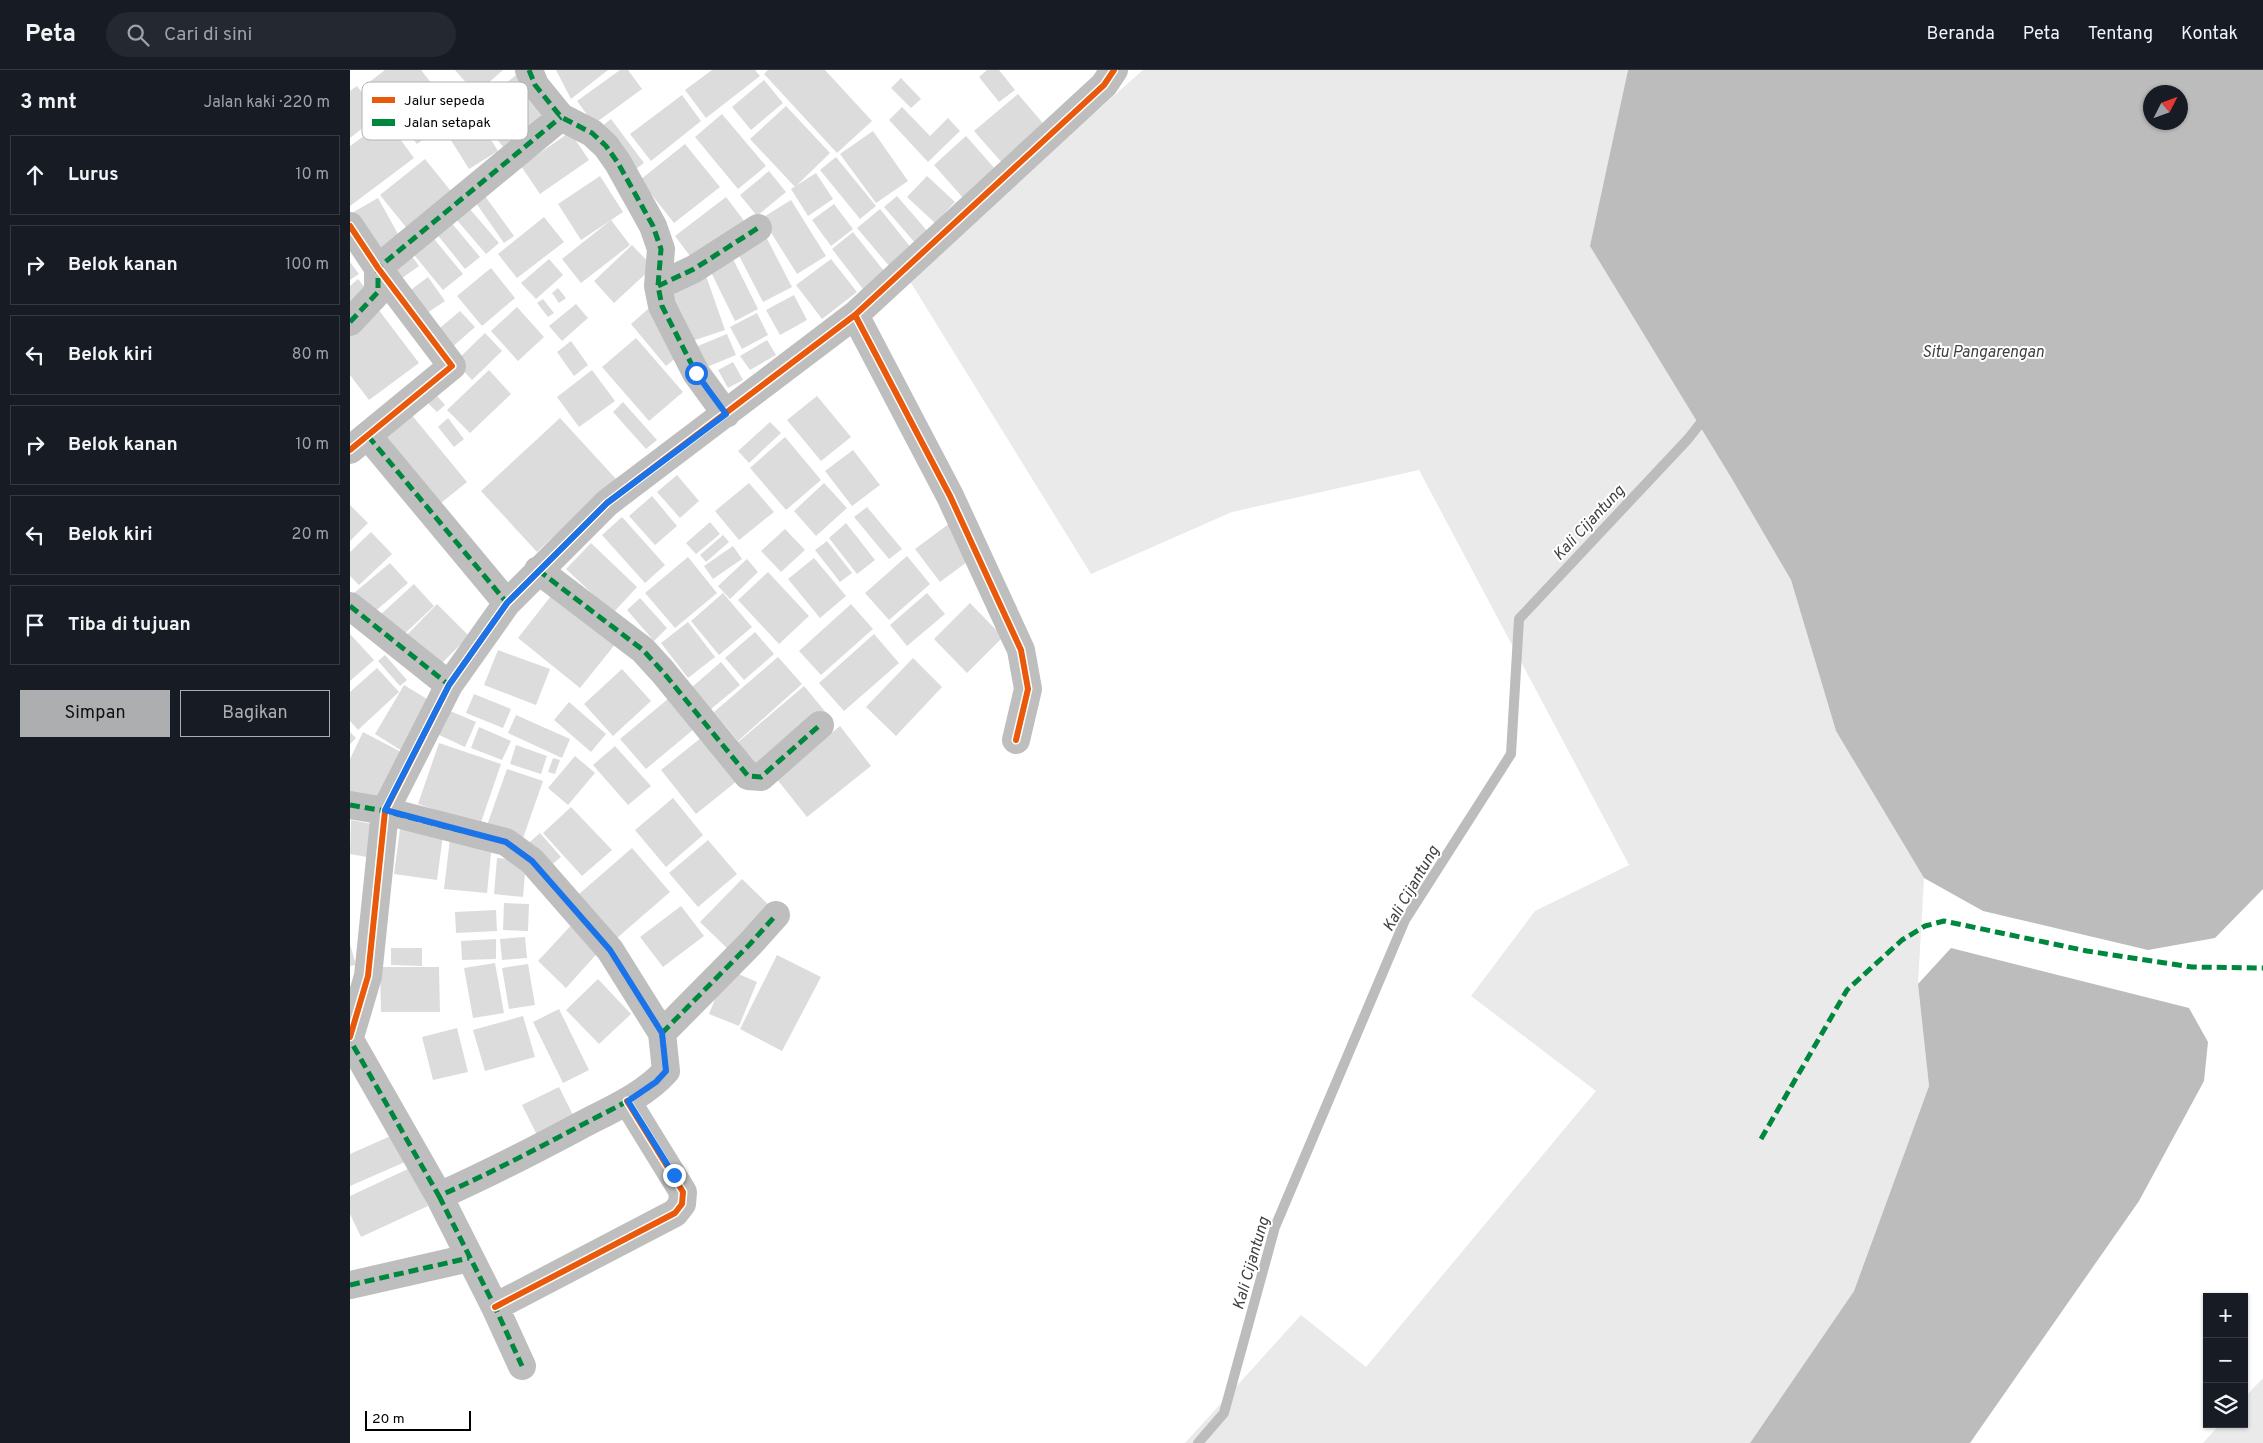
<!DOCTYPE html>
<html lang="id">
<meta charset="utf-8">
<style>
:root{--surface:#171b24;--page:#242831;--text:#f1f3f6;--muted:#9ea1a6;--line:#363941;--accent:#adaeaf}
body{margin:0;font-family:Overpass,sans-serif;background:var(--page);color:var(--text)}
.controls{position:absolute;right:15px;bottom:15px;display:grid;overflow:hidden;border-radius:0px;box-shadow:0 1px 4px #0004}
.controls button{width:45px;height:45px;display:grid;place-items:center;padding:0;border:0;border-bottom:1px solid var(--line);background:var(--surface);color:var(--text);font:25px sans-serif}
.compass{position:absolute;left:1793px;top:15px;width:45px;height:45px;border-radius:50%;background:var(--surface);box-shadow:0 1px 4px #0004;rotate:48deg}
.scale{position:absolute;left:15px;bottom:12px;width:106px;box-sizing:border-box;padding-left:5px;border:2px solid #000;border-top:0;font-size:14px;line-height:18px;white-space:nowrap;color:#000;-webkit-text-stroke:4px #fff;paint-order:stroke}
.stop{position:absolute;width:15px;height:15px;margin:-11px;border:4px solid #1a73e8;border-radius:50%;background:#fff}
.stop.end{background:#1a73e8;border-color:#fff;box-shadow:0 1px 5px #0008}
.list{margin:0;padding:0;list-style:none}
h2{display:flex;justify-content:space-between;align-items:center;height:65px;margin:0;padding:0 20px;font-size:21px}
h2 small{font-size:16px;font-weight:400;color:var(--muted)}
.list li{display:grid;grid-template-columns:32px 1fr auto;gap:15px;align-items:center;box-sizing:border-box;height:80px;margin:0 10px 10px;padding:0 10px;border:1px solid var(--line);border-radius:0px}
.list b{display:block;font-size:19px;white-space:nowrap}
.list em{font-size:16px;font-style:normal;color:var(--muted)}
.actions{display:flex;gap:10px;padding:15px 20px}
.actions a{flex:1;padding:11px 0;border:1px solid var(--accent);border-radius:0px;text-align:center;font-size:18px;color:var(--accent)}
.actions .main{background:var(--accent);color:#111}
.icon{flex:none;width:28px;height:28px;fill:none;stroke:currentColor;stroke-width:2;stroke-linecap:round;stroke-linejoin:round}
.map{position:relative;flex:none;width:1913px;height:1373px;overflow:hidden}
header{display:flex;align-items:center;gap:30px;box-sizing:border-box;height:70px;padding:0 25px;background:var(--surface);border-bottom:1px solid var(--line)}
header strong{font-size:24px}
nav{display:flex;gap:28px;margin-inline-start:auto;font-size:18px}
.search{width:350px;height:45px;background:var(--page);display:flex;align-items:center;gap:12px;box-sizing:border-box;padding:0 18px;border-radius:28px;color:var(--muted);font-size:19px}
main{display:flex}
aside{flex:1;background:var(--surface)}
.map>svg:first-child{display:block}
.green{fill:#eaeaea}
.water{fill:#bcbcbc;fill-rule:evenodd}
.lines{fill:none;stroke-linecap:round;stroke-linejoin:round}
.stream{stroke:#bcbcbc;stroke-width:10}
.building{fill:#dcdcdc}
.minor{stroke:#bebebe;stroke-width:28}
.quiet{stroke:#00873e;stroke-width:5;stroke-dasharray:10 5;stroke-linecap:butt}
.cycleway-casing{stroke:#fff;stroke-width:9}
.cycleway{stroke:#e8590c;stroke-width:6}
.route{stroke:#1a73e8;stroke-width:6}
.labels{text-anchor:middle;stroke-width:4;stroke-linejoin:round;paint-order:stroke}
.water-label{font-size:16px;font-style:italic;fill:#404040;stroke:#fff}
.key{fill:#fff;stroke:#b2b2b2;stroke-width:1}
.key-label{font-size:14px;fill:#000}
</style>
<header>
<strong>Peta</strong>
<div class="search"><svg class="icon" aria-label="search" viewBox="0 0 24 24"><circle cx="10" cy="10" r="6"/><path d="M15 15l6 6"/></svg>Cari di sini</div>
<nav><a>Beranda</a><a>Peta</a><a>Tentang</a><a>Kontak</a></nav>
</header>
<main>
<aside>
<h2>3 mnt<small>Jalan kaki · 220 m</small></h2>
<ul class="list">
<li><svg class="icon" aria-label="ahead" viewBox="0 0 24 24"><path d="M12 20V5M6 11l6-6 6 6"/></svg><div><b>Lurus</b></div><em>10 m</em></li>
<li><svg class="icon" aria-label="right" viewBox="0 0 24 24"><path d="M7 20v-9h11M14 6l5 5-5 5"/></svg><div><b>Belok kanan</b></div><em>100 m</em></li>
<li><svg class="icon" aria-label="left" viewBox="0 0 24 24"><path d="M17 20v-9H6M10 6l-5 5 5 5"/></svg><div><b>Belok kiri</b></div><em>80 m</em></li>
<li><svg class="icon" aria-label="right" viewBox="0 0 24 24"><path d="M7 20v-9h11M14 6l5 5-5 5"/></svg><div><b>Belok kanan</b></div><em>10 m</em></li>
<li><svg class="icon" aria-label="left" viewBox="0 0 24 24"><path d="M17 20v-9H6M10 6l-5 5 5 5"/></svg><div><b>Belok kiri</b></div><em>20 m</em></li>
<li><svg class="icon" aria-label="arrive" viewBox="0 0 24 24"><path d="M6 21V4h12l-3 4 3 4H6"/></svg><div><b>Tiba di tujuan</b></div></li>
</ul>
<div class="actions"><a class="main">Simpan</a><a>Bagikan</a></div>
</aside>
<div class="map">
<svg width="1913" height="1373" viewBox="0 0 1913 1373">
<rect width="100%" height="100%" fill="#fff"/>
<path class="green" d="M793,0H1278L1241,176L1382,409L1441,510L1486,661L1574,808L1568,914L1579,1016L1504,1221L1400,1373H835L951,1245L1016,1297L1246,1021L1121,926L1185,841L1279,795L1069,400L882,442L741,504L558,208Z
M1913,1308V1373H1853L1870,1354H1894V1328Z"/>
<path class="water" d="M1278,0H1913V819L1865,868L1798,880L1633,841L1574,808L1486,661L1441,510L1382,409L1240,176ZM1800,22H1830V52H1800Z
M1601,878L1839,938L1858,972L1854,1011L1789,1131L1620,1373H1400L1504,1221L1579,1016L1568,914Z"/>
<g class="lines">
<path class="stream" d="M848,1373L874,1343L925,1157L1055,850L1161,684L1169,549L1338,369L1349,355"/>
</g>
<path class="building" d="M35,0H71L106,44L67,74L18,13Z
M105,0H153L126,24Z
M206,0H258L221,29Z
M270,0H278L292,19L244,54L227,31Z
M362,0H405L410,6L356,48L335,20Z
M418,0H475L522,51L487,83L414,4Z
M637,0H649L665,20L649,32L629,7Z
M166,5L197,43L154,78L123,40Z
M551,8L571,29L561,38L541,18Z
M414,10L433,33L401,60L382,37Z
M7,16L29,45L0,68V21Z
M668,24L697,58L654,95L624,61Z
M332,25L351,51L301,91L280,64Z
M436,36L480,83L445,117L400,69Z
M552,37L580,66L598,48L610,61L578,92L539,50Z
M123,41L148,81L119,99L94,59Z
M372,44L416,96L388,119L345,67Z
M261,49L294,93L280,103L247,60Z
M36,50L64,88L0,136V76Z
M523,61L558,111L526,133L490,84Z
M220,62L239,90L190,124L171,96Z
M616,66L647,101L614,129L584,95Z
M335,74L370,117L324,153L290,110Z
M486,87L526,136L510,149L470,100Z
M75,89L104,125L59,161L30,125Z
M419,101L436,122L407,146L390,125Z
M466,103L483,129L458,146L441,119Z
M250,106L273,142L231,170L208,134Z
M577,106L605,132L585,153L557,127Z
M135,126L164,166L154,173L126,133Z
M547,126L579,163L566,174L534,137Z
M376,127L398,156L346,194L325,166Z
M28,128L53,173L24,189L0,144Z
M441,130L476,186L447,204L412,148Z
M484,134L503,159L481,176L462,150Z
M119,138L149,173L136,184L106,149Z
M530,139L562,179L540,197L507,158Z
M194,147L214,172L167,208L148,184Z
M261,150L280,175L231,213L212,189Z
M100,151L130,187L115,199L86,163Z
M413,161L442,217L413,232L384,176Z
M503,162L534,201L513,219L482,179Z
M80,164L113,204L93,220L60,180Z
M282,175L303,197L264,233L244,211Z
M380,183L408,239L385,251L357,194Z
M61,185L69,196L45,213L37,202Z
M199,189L213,205L186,229L171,213Z
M481,189L507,222L472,249L446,215Z
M0,192L9,204L0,210Z
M141,198L165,228L132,256L107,226Z
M354,200L375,260L339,272L318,213Z
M78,207L95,231L74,245L58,222Z
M8,209L21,225L0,242V216Z
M208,218L216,228L209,233L202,223Z
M444,225L457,250L430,265L416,240Z
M193,229L204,243L198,247L187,233Z
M226,234L238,248L212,271L199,256Z
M167,237L194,267L168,291L141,261Z
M28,239L69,293L19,330L0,305V260Z
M298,239L333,282L316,296L281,254Z
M110,241L125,257L99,280L84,263Z
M407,243L418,265L392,279L380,257Z
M135,263L152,281L122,310L105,292Z
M377,264L386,285L347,301L338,280Z
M286,268L333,322L299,351L252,297Z
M417,270L426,285L400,300L390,286Z
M221,271L238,295L224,306L207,282Z
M383,292L393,310L378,318L368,300Z
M139,300L161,324L120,363L97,340Z
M242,300L265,331L229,357L207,327Z
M82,320L95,335L87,342L73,328Z
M467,326L501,367L471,391L437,350Z
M273,332L307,370L296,379L263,342Z
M61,344L117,412L91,433L35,365Z
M98,348L114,369L104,377L88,357Z
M210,348L266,409L187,482L131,421Z
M420,352L431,363L399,393L388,381Z
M435,367L471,410L436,440L400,398Z
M503,380L530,415L502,436L475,401Z
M327,405L349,431L330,448L307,422Z
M399,413L424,442L389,470L365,441Z
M474,413L497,438L466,466L444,441Z
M302,426L327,456L305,475L279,446Z
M0,435L18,453L0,471Z
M517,437L552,479L539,489L504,447Z
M272,447L315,495L295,513L252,465Z
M360,452L370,464L346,484L336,473Z
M496,453L525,490L507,504L479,468Z
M600,453L625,486L590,512L565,479Z
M435,459L455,480L431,502L411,481Z
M21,462L42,484L9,515L0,506V482Z
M373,465L379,472L356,492L350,485Z
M477,471L502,503L490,512L465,480Z
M241,473L287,517L263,543L216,499Z
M383,476L392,489L363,509L354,496Z
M557,486L580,514L539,550L515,523Z
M338,487L367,523L325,558L295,523Z
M464,488L496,526L470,548L438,509Z
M397,489L408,502L380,529L368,516Z
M40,493L58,513L22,544L4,523Z
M418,502L459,546L429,574L388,530Z
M64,514L84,536L50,568L29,546Z
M208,517L271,567L230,618L168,568Z
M373,523L402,557L369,585L341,551Z
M577,523L595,544L557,576L540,555Z
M290,528L317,558L304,571L277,540Z
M620,533L653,567L617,603L584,569Z
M87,534L119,566L84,601L53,569Z
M501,534L523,559L471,605L449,581Z
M338,552L365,587L338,608L311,573Z
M405,562L424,584L394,610L375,588Z
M0,564L24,590L0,611Z
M524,564L549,593L494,641L469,613Z
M148,580L200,599L186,635L134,615Z
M35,585L57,610L50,616L28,591Z
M428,587L452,614L388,671L364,642Z
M563,588L592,617L546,666L516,637Z
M371,592L390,615L361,639L342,617Z
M27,598L49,622L8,660L0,651V622Z
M272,599L301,631L263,666L234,634Z
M54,615L82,632L52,681L25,664Z
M454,616L478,645L412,702L387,673Z
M325,623L350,654L296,699L270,669Z
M124,624L161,639L153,658L116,643Z
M219,632L256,664L241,682L204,650Z
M98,640L126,652L115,677L87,664Z
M166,645L220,669L212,688L158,663Z
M490,656L521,696L457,747L426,708Z
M129,657L161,671L152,690L121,678Z
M0,662L6,668L0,674Z
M13,662L53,683L26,737L0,724V689Z
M357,663L392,707L346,744L311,700Z
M89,673L151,694L130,755L68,734Z
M166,675L197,686L191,704L160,694Z
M265,676L301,716L278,735L243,695Z
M225,686L245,703L218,735L198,718Z
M203,688L210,690L205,704L198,702Z
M157,699L193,711L172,771L136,758Z
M323,728L353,765L316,797L285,760Z
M221,737L262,780L232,806L193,763Z
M1,750L22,754L17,787L0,784Z
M50,759L93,765L87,810L44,804Z
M190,763L211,787L193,802L173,778Z
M100,769L142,773L137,823L94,819Z
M358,770L387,804L348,837L319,803Z
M282,778L320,822L267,868L229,824Z
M147,788L176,791L173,827L144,824Z
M392,809L425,841L383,884L350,852Z
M154,833L179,834L178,861L153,860Z
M331,836L354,866L313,897L290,867Z
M146,840L147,861L106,863L105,842Z
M225,851L253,877L216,918L188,891Z
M175,867L177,888L152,890L150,869Z
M146,869V889L112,890L111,871Z
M0,874L6,895L0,896Z
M41,878H72V896L41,895Z
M427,885L471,907L432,981L390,959Z
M145,893L154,943L123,948L114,898Z
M178,894L185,935L159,939L152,898Z
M30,897H89L90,942H31Z
M377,899L407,912L389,956L359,944Z
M248,909L281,944L249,974L216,940Z
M209,939L239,1000L213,1013L183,952Z
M173,946L185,987L135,1001L123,960Z
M107,958L118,1002L83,1010L72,967Z
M209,1017L227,1053L190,1071L172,1035Z
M43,1065L55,1092L0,1116V1084Z
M60,1098L78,1136L11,1167L0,1144V1126Z"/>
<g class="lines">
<path class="minor" d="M179,0L185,15L211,47L242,63L256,76L268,93L303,156L311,179L308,216L312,236L346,303L376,344
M0,156L28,198L102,296L0,380
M308,216L344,199L408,158
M505,245L600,426L671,580L678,619L666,670
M0,252L28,222V198L211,47
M18,366L157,533
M188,500L293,580L313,602L398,706L411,707L470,655
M0,536L99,615
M0,735L35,741L156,772L182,791L260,880L312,963L316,1001C293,1027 257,1041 226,1058C181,1082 136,1105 89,1126L0,970
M312,963L400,874L426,845
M0,967L18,906L35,741L99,615L157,533L257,433L505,245L754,15L764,0
M89,1126L145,1237L172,1296
M0,1215L119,1188
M145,1237L325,1143L332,1134L333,1122L277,1031"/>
<path class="quiet" d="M179,0L185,15L211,47L242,63L256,76L268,93L303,156L311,179L308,216L312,236L346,303L376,344
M308,216L344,199L408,158
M0,252L28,222V198L211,47
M18,366L157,533
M188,500L293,580L313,602L398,706L411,707L470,655
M0,536L99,615
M0,735L35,741L156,772L182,791L260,880L312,963L316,1001C293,1027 257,1041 226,1058C181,1082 136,1105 89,1126L0,970
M312,963L400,874L426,845
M1411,1069L1497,920L1552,870L1575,856L1594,851L1737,881L1842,897L1913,898
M89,1126L145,1237L172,1296
M0,1215L119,1188"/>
<defs>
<path id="cycleway" d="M0,156L28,198L102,296L0,380
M505,245L600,426L671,580L678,619L666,670
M0,967L18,906L35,741L99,615L157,533L257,433L505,245L754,15L764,0
M145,1237L325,1143L332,1134L333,1122L277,1031"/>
</defs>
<use href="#cycleway" class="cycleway-casing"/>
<use href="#cycleway" class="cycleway"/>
</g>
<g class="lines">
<path class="route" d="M324,1105L278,1031L306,1012L316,1001L312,963L260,880L182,791L156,772L35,740L99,615L157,533L257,433L376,344L346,303"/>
</g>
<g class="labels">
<g class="water-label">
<text x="1633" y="287">Situ Pangarengan</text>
<text transform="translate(1238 452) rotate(-47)" y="6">Kali Cijantung</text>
<text transform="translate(1060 818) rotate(-60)" y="6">Kali Cijantung</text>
<text transform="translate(900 1193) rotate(-74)" y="6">Kali Cijantung</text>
</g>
</g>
<rect x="12" y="12" width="166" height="58" rx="8" class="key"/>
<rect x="22" y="27" width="23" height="6" fill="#e8590c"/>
<rect x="22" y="49" width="23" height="7" fill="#00873e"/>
<g class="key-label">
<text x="54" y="35">Jalur sepeda</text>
<text x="54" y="57">Jalan setapak</text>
</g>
</svg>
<div class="controls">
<button>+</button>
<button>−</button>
<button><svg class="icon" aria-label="layers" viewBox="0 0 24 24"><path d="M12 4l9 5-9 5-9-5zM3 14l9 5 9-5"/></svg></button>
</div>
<svg class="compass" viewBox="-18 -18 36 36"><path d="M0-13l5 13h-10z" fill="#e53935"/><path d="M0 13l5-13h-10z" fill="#9ea1a6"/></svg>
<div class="scale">20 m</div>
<div class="stop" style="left:346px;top:303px"></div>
<div class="stop end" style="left:324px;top:1105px"></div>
</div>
</main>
